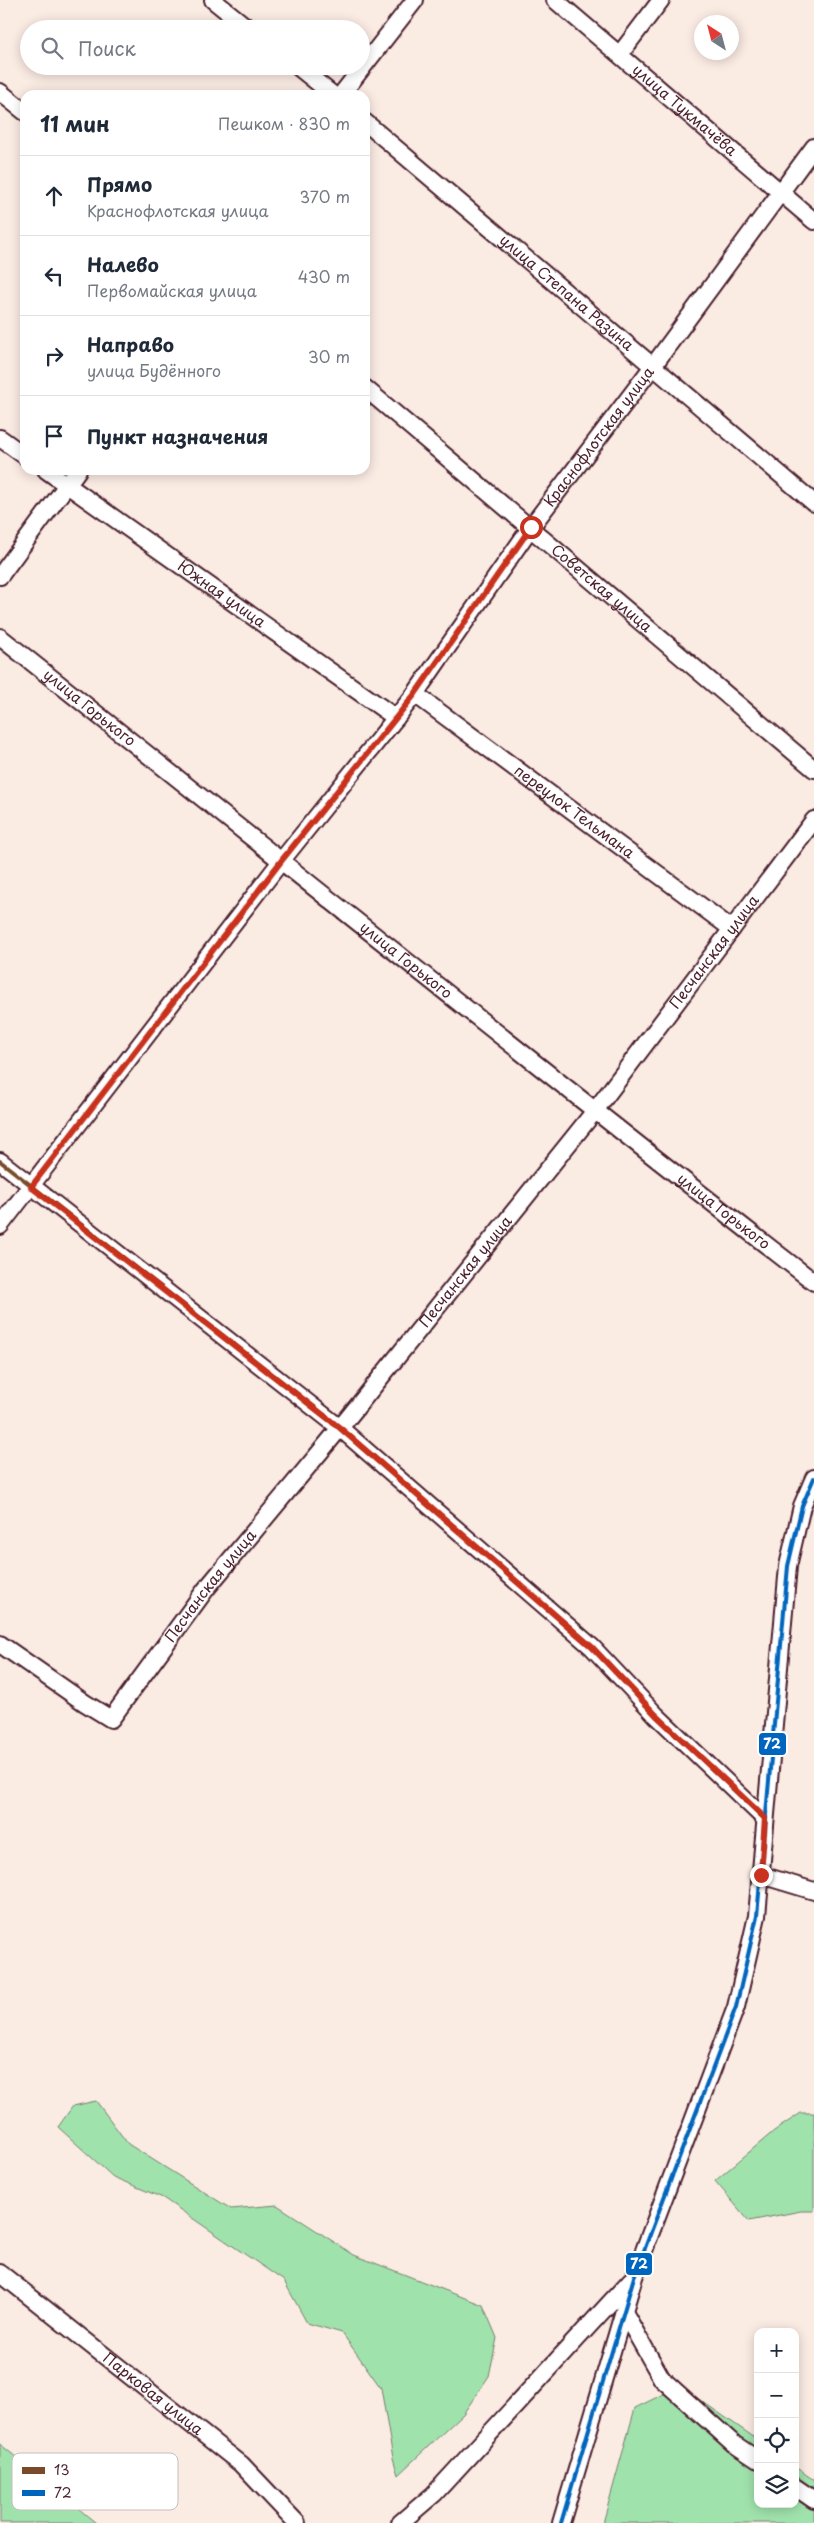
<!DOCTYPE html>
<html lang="ru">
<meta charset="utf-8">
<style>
:root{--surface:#fff;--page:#f2f2f3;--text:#1f2937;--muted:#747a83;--line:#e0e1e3}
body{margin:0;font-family:"Playpen Sans",sans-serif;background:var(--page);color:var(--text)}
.controls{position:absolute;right:15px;bottom:15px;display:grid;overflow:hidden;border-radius:10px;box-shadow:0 2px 12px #0003}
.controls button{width:45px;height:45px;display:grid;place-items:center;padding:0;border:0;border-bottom:1px solid var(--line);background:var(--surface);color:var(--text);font:25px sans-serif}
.compass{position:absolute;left:694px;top:15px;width:45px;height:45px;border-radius:50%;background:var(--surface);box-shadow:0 2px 12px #0003;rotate:324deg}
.stop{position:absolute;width:15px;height:15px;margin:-11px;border:4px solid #c8321e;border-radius:50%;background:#fff}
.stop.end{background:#c8321e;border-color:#fff;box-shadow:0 1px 5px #0008}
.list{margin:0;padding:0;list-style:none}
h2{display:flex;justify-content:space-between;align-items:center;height:65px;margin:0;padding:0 20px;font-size:21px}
h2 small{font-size:16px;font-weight:400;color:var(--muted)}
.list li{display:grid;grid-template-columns:32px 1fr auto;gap:15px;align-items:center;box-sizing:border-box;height:80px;padding:0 20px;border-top:1px solid var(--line)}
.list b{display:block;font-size:19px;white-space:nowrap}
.list p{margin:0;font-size:16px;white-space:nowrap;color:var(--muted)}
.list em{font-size:16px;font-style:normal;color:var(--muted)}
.icon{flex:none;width:28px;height:28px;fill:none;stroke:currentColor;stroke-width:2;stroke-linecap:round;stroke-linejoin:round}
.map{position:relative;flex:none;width:814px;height:2523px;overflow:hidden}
.search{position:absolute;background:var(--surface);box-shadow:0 2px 12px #0003;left:20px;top:20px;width:350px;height:55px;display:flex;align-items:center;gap:12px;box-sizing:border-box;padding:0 18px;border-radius:28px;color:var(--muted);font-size:19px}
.panel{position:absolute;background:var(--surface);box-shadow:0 2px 12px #0003;left:20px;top:90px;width:350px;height:385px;border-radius:15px}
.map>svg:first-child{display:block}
.green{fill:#a0e2ac;stroke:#75806c}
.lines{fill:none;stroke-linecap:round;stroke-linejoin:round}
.minor-casing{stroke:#4a1f2b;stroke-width:20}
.minor{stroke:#fff;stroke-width:16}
.bus-1-casing{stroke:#fff;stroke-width:8}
.bus-2-casing{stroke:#fff;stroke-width:8}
.bus-1{stroke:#7a4b2a;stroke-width:4}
.bus-2{stroke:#0065bd;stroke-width:4}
.route{stroke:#c8321e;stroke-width:6}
.labels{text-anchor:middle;stroke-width:4;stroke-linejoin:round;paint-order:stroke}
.street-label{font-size:15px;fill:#4a1f2b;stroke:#fff}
.key{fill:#fff;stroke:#c9bcbf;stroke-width:1}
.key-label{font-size:14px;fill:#4a1f2b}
.line-badge{stroke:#fff;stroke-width:2}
.badge-label{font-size:14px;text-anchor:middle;font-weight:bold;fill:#fff}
</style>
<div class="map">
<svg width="814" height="2523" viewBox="0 0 814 2523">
<rect width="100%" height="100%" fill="#faebe3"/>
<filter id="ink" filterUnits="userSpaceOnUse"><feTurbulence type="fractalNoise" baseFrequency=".02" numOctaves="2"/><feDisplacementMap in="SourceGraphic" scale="10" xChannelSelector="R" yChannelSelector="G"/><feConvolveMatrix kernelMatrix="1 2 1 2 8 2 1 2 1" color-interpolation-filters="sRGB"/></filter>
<g filter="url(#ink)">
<path class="green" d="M96,2101L128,2144L231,2209L277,2205L354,2255L483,2305L497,2338L489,2376L463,2414L398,2475L393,2458L381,2388L342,2333L307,2323L284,2281L163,2198L113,2177L58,2127L73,2106Z
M801,2113H814V2211H801L749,2221L715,2181L774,2131Z
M680,2386L758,2440V2504H795V2467L814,2480V2523H603L635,2408Z
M0,2444L96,2523H0Z"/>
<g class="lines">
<defs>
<g id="minor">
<path d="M213,0L249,29"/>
<path id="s1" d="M555,0L814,221"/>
<path d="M620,54L661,0"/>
<path d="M297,66L333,95"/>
<path d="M0,92L25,112"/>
<path d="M341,95L415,0"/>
<path id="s2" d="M365,122L814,503"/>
<path id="s3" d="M365,388L814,769"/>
<path d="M0,438L25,456"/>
<path id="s4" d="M46,470L396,718"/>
<path d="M0,576L78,470"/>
<path id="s5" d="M0,637C271,852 540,1070 814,1282"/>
<path id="s6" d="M415,694L732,929"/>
<path d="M0,1161L340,1428L592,1647L656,1715L765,1819"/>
<path id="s7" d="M0,1226L282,860L415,694L531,527L653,366L814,147"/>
<path id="s8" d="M0,1644L85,1703L111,1719L206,1589L340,1428L594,1112L814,820"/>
<path d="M761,1875L814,1891"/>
<path id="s9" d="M0,2273L241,2464L297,2523"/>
<path d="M624,2312L662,2379L734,2444L758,2460"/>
<path d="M795,2487L814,2500"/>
<path d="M400,2523L434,2494L631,2280"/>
<path d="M561,2523L634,2277L736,2007L757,1916L788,1566L802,1506L814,1478"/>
</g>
</defs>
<use href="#minor" class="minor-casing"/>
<use href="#minor" class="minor"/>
<defs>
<path id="bus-1" d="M0,1161L340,1428L592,1647L656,1715L765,1819"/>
<path id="bus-2" d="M561,2523L634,2277L736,2007L757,1916L788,1566L802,1506L814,1478"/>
</defs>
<use href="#bus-1" class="bus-1-casing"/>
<use href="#bus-2" class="bus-2-casing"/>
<use href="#bus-1" class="bus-1"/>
<use href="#bus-2" class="bus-2"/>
</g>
</g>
<g class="lines" filter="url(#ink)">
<path class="route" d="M531,527L415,694L282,860L31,1187L340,1428L592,1647L656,1715L765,1818L761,1875"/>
</g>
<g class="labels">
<g class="street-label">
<text dy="5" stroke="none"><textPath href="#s1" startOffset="170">улица Тукмачёва</textPath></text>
<text dy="5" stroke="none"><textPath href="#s2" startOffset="264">улица Степана Разина</textPath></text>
<text dy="5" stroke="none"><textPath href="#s7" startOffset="991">Краснофлотская улица</textPath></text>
<text dy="5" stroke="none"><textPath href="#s3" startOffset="310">Советская улица</textPath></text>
<text dy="5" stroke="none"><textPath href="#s4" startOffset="215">Южная улица</textPath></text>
<text dy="5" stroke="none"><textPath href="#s5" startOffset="114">улица Горького</textPath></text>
<text dy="5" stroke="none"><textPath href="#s6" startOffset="198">переулок Тельмана</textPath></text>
<text dy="5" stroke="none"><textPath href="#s8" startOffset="1110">Песчанская улица</textPath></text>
<text dy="5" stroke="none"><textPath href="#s5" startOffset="519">улица Горького</textPath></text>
<text dy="5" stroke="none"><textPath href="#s5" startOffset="924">улица Горького</textPath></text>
<text dy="5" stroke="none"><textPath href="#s8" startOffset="705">Песчанская улица</textPath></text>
<text dy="5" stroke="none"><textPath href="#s8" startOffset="300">Песчанская улица</textPath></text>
<text dy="5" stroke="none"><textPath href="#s9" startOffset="195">Парковая улица</textPath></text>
</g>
</g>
<rect x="12" y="2453" width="166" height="57" rx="8" class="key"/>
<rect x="22" y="2467" width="23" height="7" fill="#7a4b2a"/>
<rect x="22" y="2490" width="23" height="6" fill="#0065bd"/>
<g class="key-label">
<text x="54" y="2475">13</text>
<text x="54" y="2498">72</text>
</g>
<g class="line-badge">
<rect x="758" y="1732" width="29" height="24" rx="5" fill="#0065bd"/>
<rect x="625" y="2252" width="28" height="24" rx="5" fill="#0065bd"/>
</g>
<g class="badge-label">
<text x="772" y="1749">72</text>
<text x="639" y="2269">72</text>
</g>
</svg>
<div class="controls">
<button>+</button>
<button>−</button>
<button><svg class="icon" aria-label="locate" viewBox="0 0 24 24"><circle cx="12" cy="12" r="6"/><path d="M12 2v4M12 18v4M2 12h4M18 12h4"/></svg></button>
<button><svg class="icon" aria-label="layers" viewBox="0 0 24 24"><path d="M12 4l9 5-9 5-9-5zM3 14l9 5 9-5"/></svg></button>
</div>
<svg class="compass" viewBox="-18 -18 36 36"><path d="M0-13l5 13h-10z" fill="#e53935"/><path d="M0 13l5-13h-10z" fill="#747a83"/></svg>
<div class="stop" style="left:531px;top:527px"></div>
<div class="stop end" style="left:761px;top:1875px"></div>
<div class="search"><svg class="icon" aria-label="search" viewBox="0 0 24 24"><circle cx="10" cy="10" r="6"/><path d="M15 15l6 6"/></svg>Поиск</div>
<section class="panel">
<h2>11 мин<small>Пешком · 830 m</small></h2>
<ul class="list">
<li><svg class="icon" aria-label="ahead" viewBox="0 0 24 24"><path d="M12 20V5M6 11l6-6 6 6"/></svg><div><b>Прямо</b><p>Краснофлотская улица</p></div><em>370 m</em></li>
<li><svg class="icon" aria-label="left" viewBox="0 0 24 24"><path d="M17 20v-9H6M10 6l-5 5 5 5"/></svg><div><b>Налево</b><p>Первомайская улица</p></div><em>430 m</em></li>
<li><svg class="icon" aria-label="right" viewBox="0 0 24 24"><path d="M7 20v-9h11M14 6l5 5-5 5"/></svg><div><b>Направо</b><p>улица Будённого</p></div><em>30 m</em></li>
<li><svg class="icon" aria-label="arrive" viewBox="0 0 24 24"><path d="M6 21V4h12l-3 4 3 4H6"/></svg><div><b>Пункт назначения</b></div></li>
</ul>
</section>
</div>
